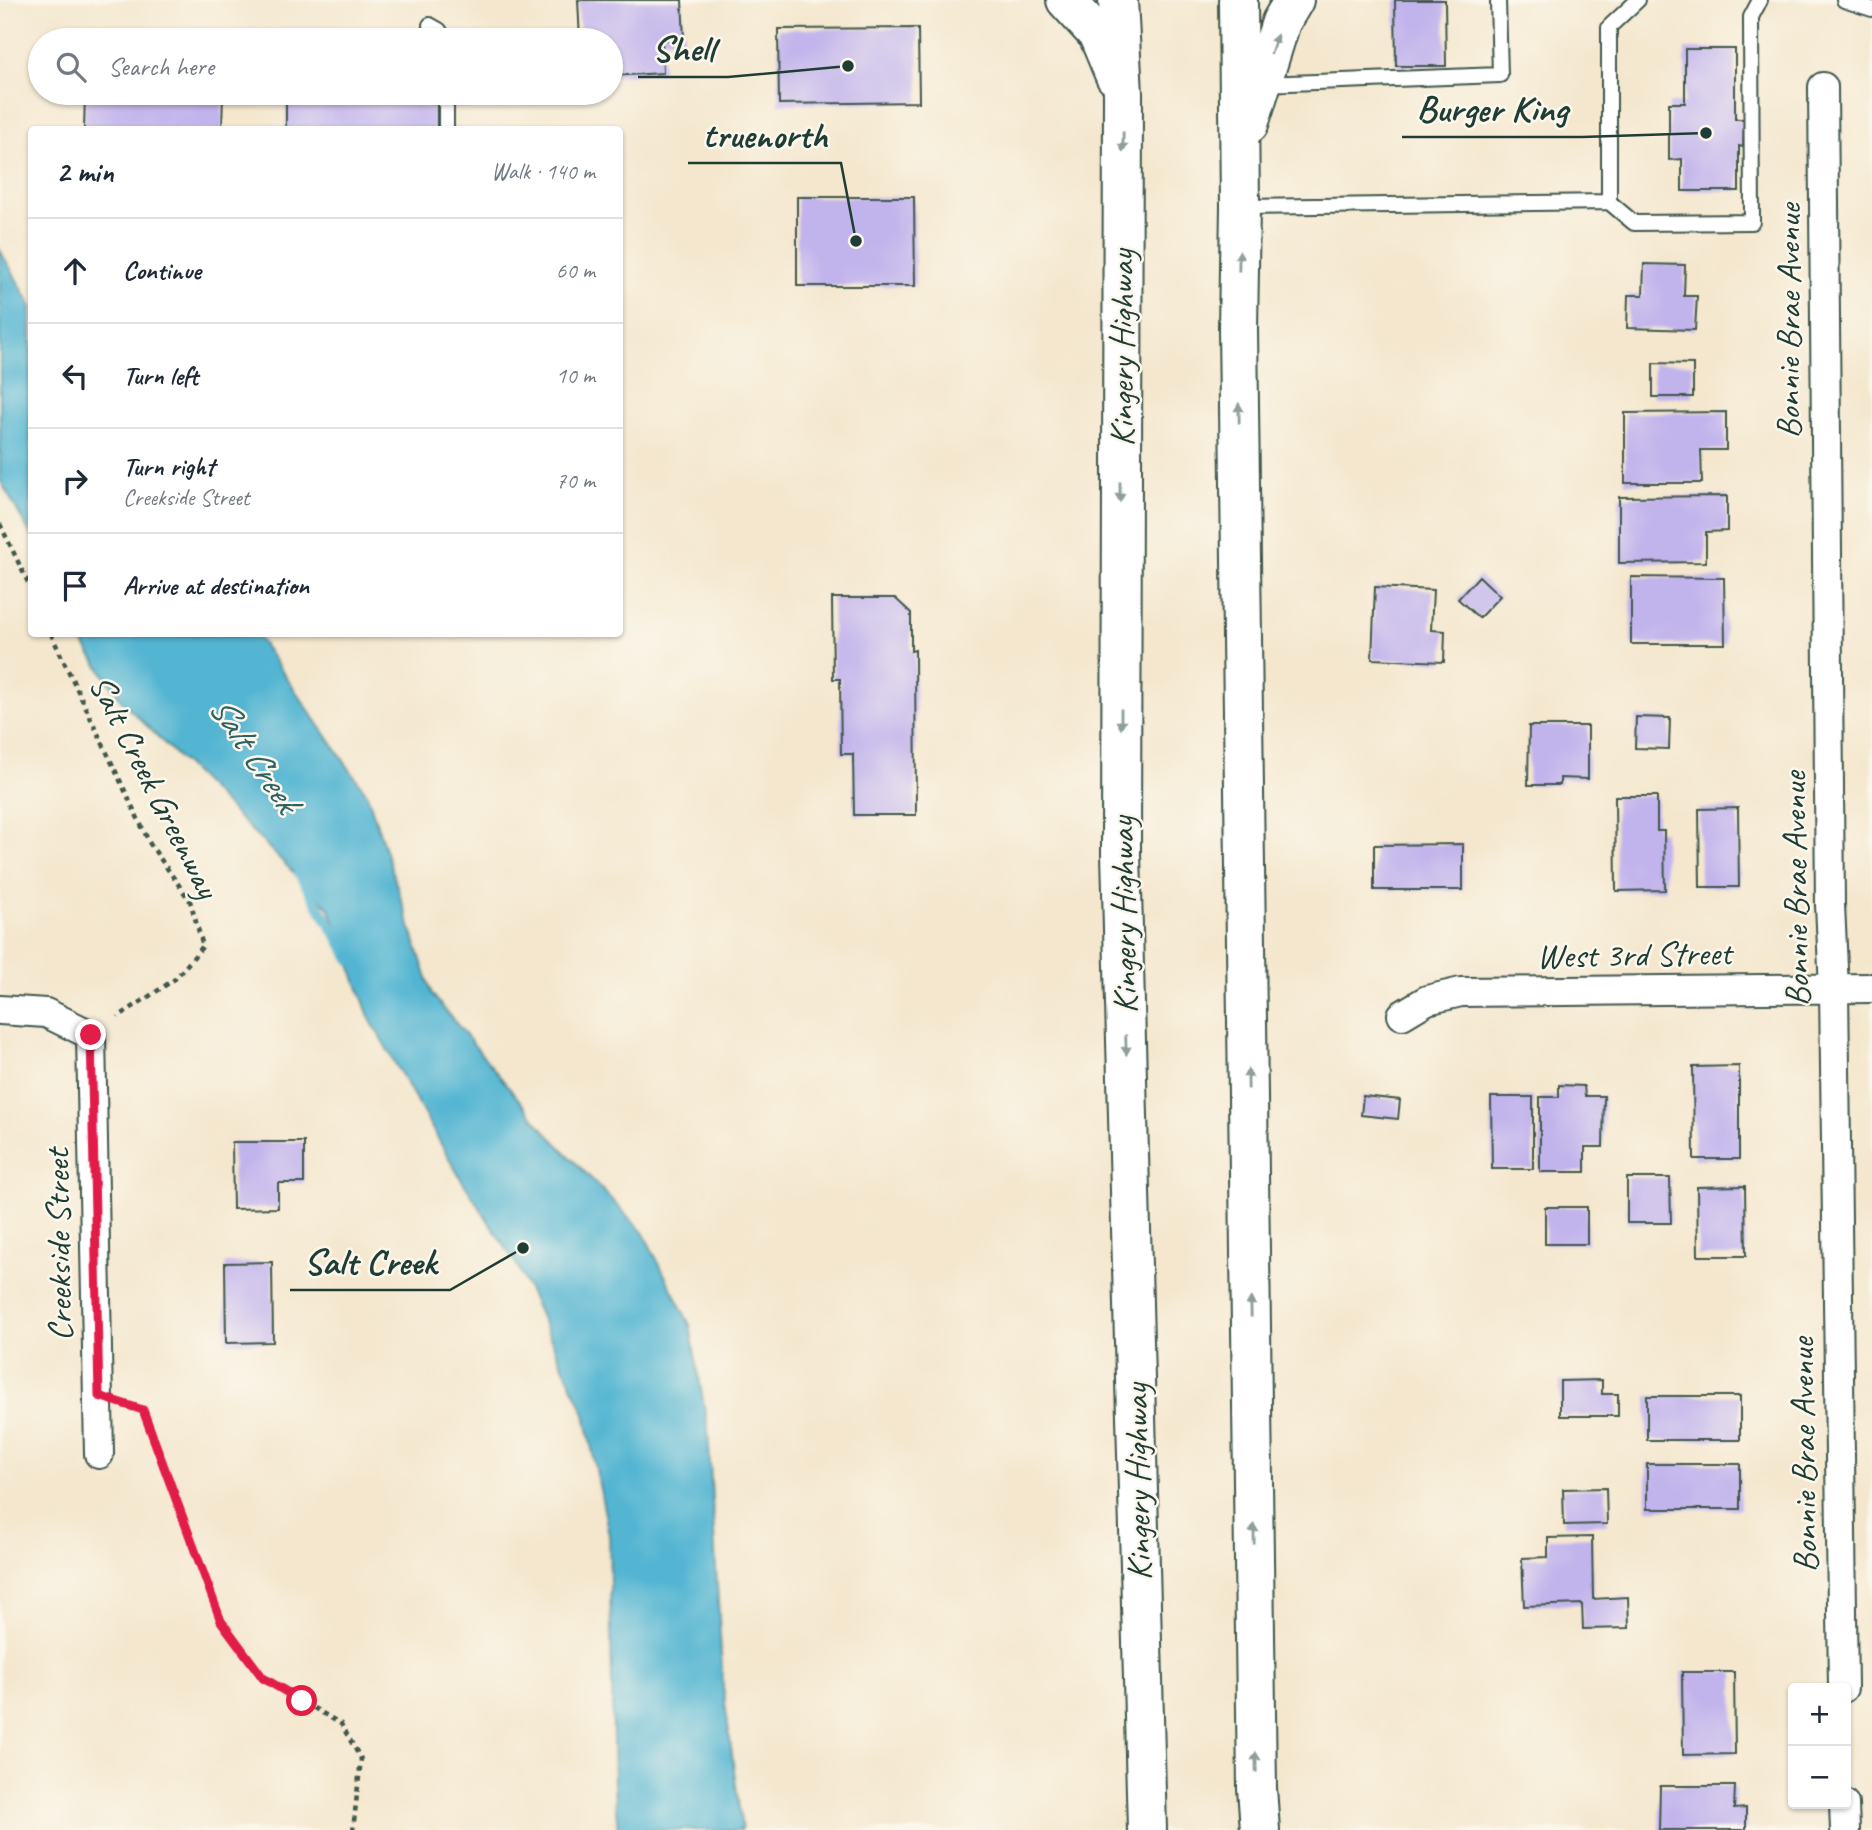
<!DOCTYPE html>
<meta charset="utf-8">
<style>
:root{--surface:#fff;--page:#f2f2f3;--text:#1f2937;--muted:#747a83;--line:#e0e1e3}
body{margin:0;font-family:Caveat,sans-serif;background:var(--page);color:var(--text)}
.controls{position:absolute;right:21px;bottom:21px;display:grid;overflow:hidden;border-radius:7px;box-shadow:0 2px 5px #0004}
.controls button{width:63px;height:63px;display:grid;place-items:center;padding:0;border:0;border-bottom:2px solid var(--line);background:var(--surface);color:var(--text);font:35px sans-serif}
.stop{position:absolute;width:21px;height:21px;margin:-16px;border:5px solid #e11d48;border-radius:50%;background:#fff}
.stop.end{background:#e11d48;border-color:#fff;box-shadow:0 2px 7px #0008}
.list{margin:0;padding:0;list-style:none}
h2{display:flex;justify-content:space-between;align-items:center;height:91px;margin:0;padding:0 28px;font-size:30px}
h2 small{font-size:23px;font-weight:400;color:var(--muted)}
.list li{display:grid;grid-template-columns:46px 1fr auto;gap:21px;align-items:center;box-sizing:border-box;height:105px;padding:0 28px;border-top:2px solid var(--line)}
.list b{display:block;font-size:26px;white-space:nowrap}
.list p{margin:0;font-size:23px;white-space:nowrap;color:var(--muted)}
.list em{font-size:23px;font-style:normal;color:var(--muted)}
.icon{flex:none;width:38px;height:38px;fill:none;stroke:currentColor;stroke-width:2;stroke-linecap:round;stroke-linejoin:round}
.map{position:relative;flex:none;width:1872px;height:1830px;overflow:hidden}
.search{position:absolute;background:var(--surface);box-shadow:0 2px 5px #0004;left:28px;top:28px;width:595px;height:77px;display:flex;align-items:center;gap:18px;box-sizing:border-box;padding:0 24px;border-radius:38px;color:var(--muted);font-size:26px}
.panel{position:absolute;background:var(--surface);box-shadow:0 2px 5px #0004;left:28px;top:126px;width:595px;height:511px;border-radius:7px}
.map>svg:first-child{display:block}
.water{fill:#53b5d2;stroke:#397983;stroke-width:2}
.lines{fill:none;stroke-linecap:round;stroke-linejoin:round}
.stream{stroke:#53b5d2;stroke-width:10}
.building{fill:#c1b3ec}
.lane-casing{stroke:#3f564b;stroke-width:18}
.street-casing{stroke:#3f564b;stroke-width:32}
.highway-casing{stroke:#3f564b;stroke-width:42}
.path{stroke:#3f564b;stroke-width:4.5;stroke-dasharray:5 5;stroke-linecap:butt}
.lane{stroke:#fff;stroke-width:14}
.street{stroke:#fff;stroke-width:28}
.highway{stroke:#fff;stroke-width:38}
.oneway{fill:#8f9e9a}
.route{stroke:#e11d48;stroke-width:9}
.labels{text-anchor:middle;stroke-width:5;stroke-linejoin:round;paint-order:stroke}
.street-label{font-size:35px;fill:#1f3d34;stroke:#fbf7ec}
.water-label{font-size:37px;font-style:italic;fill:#2f6163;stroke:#fbf7ec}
.leader{fill:none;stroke:#1f3d34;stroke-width:2.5}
.callout-dot{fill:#1f3d34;stroke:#fbf7ec;stroke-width:2.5}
.callout-label{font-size:37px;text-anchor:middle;font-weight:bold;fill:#1f3d34;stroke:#fbf7ec;stroke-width:5;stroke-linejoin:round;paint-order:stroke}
</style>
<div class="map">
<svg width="1872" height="1830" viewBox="0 0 1872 1830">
<rect width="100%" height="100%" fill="#fbf7ec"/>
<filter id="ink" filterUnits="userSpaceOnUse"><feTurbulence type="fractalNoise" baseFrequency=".0143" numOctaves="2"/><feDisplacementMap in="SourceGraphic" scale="14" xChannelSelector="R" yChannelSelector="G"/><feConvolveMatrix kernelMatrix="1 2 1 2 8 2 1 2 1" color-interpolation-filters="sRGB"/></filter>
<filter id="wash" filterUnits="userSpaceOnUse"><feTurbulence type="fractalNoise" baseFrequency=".00686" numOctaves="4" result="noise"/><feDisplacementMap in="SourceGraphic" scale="28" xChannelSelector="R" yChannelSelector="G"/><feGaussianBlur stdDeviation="1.57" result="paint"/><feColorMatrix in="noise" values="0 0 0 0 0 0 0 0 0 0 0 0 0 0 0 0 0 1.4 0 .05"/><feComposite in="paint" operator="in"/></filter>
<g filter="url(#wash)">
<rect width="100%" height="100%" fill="#f4e7ce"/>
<path class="water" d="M0,250L31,305V535L0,480Z
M77,634H256L367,794L432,994L544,1130L643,1232L690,1325L708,1429L723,1687L742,1830H618L614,1789L609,1535L585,1414L518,1267L458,1174L370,1019L329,908L122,701Z"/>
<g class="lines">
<path class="stream" d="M298,872L351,960"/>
</g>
<g id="blocks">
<path class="building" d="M578,0H682L684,40H662L663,73L611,76V40H580Z
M1395,0H1445L1446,66H1396Z
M918,28L919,102L779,104L778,29Z
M1685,49H1735V119H1744L1743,147L1739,146V191H1682V159L1669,160V103H1685Z
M85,93H223L222,130H84Z
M286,93H437V130H286Z
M797,197H914L915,286H797Z
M1644,264L1685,265L1684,296H1697L1695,330L1627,328L1628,295H1643Z
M1653,363L1693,364V397H1653Z
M1726,412V450H1701L1702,483H1625V413Z
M1727,496V531L1706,532V562L1619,563V497Z
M1479,576L1500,596L1479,618L1458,599Z
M1631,577L1724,578L1725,644H1631Z
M1375,587L1433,590L1431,630L1445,631L1444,662L1372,659Z
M832,598H895L911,613V651L915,650L916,815H854L853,754H841L840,679H833Z
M1636,717L1670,718L1669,749L1635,748Z
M1529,726H1588V779L1560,778V785H1528Z
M1615,796H1657V831H1664L1665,890L1616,891Z
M1738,808L1739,887H1700L1699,809Z
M1463,844V890H1374V845Z
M1739,1066V1159H1694L1693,1067Z
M1559,1085L1584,1086L1585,1096H1604L1603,1147H1585V1172H1540V1097H1559Z
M1363,1096L1400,1100L1398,1119L1361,1115Z
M1491,1097H1533V1169H1492Z
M232,1142H304V1183H278V1208L233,1209Z
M1627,1178H1670L1671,1223H1627Z
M1745,1186L1746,1256H1698L1697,1187Z
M1545,1207H1587V1244H1545Z
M272,1262L273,1342L226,1343L225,1263Z
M1602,1380V1394H1618V1416H1560V1381Z
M1647,1396H1740V1440H1647Z
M1647,1464H1740V1509H1647Z
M1606,1488L1607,1524L1564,1525L1563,1489Z
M1592,1537L1593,1599L1628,1597L1629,1628L1583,1629L1582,1604L1524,1606L1522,1558L1548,1557V1538Z
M1682,1672H1734L1735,1754L1683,1755Z
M1660,1786H1735L1734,1809L1746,1808V1830H1659Z"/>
</g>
</g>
<g filter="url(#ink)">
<use href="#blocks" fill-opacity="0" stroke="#3f564b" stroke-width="2"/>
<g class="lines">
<defs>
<path id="lane" d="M1844,0L1872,9
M430,25L439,30L445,40
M1263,84L1500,75L1498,0
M446,93V130
M1609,202L1634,223L1752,222L1751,17L1760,0
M1241,207L1609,202V27L1638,0"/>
<path id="street" d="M1823,87L1830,905L1834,989L1843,1688
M0,1010L46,1013L91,1035L99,1454
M1402,1015L1427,1000L1461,992L1872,988
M1844,1804L1845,1830"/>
<path id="highway" d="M1066,0L1098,35L1115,76
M1118,0L1123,94L1121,853L1147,1830
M1238,0L1240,207L1238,329L1257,1788L1260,1830
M1249,124L1281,22L1294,0"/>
</defs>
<use href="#lane" class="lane-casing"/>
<use href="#street" class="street-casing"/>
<use href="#highway" class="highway-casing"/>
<path class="path" d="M0,524L32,591
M51,634L150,844L190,901L203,946L175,979L118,1017
M128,1406L143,1410L221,1621L263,1678L341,1724L361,1759L353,1830"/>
<use href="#lane" class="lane"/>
<use href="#street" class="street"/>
<use href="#highway" class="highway"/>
</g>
<defs><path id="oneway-solid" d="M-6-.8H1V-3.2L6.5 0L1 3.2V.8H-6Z" transform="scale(1.75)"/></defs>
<g class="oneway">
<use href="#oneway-solid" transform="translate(1274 44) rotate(-72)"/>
<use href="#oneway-solid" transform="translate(1123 142) rotate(91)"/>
<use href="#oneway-solid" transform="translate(1239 261) rotate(-89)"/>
<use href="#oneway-solid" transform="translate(1239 413) rotate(-91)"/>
<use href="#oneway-solid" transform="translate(1120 492) rotate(90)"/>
<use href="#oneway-solid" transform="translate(1121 719) rotate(90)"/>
<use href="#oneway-solid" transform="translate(1126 1045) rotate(88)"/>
<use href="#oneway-solid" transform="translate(1248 1079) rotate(-91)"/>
<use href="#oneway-solid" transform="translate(1251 1307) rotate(-91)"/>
<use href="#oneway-solid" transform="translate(1254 1534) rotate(-91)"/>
<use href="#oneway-solid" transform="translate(1256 1762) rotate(-91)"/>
</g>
</g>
<g class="lines" filter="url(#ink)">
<path class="route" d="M91,1035L99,1396L143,1410L221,1621L263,1678L302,1701"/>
</g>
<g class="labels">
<g class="street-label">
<text transform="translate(1788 321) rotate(-90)" y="12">Bonnie Brae Avenue</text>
<text transform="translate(1121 348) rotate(-90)" y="12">Kingery Highway</text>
<text transform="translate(155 786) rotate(63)" y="12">Salt Creek Greenway</text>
<text transform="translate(1795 889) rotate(-91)" y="12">Bonnie Brae Avenue</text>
<text transform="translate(1123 915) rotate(-91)" y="12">Kingery Highway</text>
<text transform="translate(1634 954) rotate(-1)" y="12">West 3rd Street</text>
<text transform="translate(58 1245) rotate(-91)" y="12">Creekside Street</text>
<text transform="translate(1803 1455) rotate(-91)" y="12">Bonnie Brae Avenue</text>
<text transform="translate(1137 1482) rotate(-91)" y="12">Kingery Highway</text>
</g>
<g class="water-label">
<text transform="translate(255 753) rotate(56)" y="13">Salt Creek</text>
</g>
</g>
<path class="leader" d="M848 66L728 77H638M1706 133L1582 137H1402M856 241L841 163H688M523 1248L450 1290H290"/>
<g class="callout-dot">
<circle cx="848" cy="66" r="7"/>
<circle cx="1706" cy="133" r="7"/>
<circle cx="856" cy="241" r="7"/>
<circle cx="523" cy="1248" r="7"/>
</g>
<g class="callout-label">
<text x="683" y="61">Shell</text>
<text x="1492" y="121">Burger King</text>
<text x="765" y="147">truenorth</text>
<text x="370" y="1274">Salt Creek</text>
</g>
</svg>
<div class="controls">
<button>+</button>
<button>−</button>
</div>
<div class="stop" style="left:302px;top:1701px"></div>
<div class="stop end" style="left:91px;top:1035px"></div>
<div class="search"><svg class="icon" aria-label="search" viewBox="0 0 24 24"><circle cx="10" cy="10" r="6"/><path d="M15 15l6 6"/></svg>Search here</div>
<section class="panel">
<h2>2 min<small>Walk · 140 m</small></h2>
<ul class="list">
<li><svg class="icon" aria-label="ahead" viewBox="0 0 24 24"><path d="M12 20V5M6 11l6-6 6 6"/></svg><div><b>Continue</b></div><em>60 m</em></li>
<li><svg class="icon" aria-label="left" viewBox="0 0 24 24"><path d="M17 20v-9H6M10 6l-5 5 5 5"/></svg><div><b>Turn left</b></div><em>10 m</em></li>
<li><svg class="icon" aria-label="right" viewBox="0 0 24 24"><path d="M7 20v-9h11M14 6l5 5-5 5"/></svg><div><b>Turn right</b><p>Creekside Street</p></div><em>70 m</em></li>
<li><svg class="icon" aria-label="arrive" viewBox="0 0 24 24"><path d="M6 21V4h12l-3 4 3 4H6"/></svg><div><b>Arrive at destination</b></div></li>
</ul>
</section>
</div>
